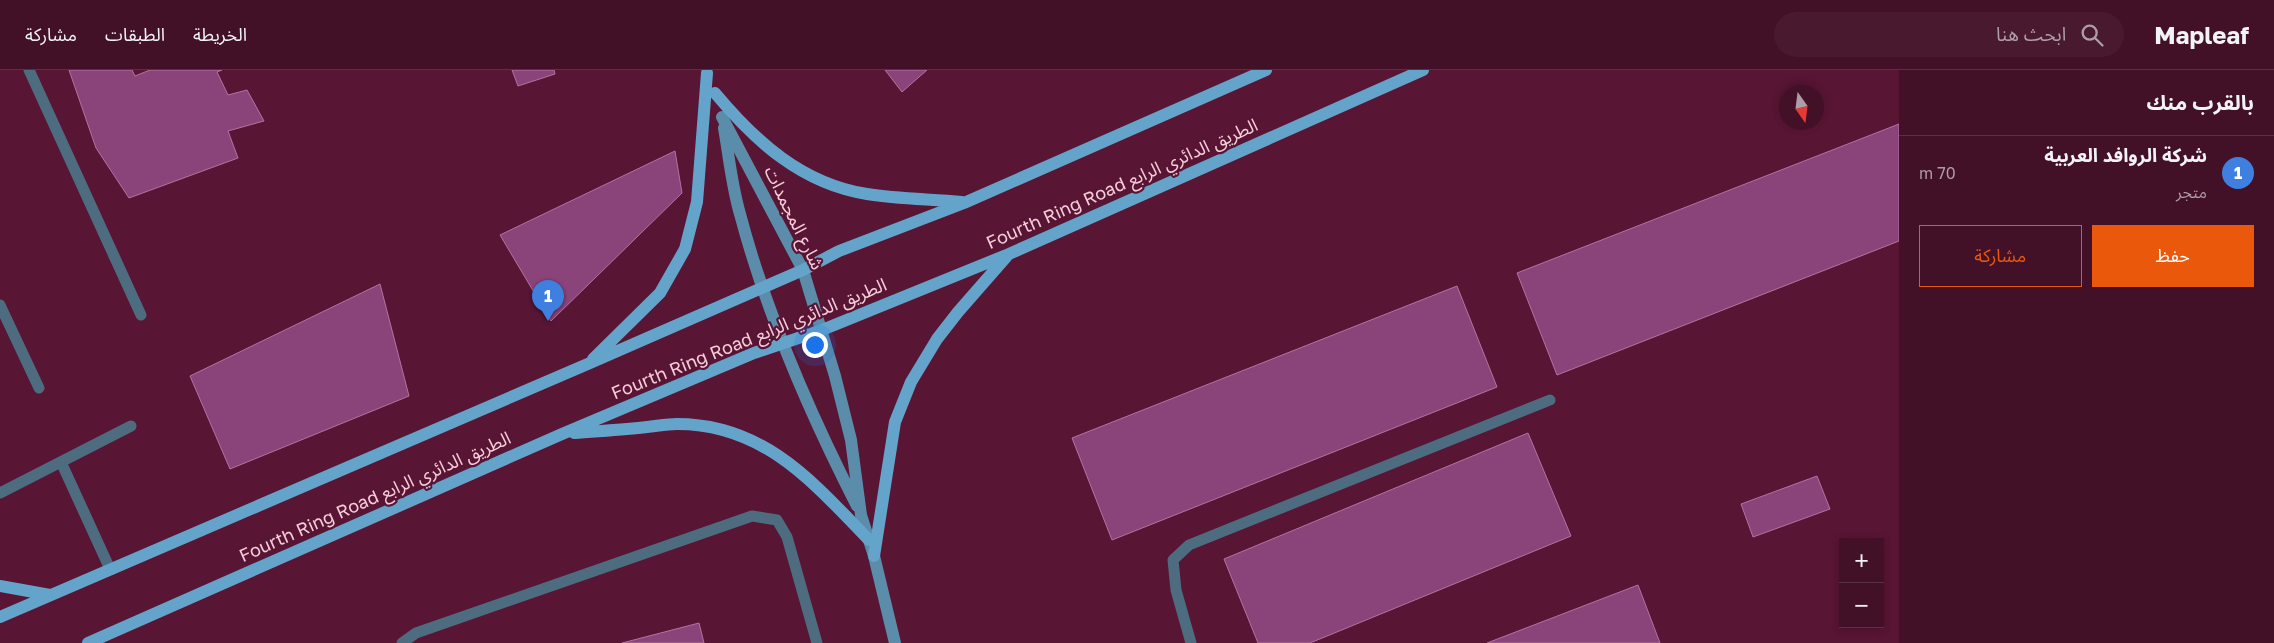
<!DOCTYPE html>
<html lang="ar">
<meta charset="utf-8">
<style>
:root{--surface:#421027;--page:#49192f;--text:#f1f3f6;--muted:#ae9da7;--line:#5a3044;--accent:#ea580c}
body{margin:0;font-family:"Golos Text","Noto Sans Arabic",sans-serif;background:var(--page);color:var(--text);direction:rtl}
.controls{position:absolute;right:15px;bottom:15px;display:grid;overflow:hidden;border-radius:0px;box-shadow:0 2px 8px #0003}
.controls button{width:45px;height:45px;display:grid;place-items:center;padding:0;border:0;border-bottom:1px solid var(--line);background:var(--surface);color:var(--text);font:25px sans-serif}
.compass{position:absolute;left:1779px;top:15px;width:45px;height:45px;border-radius:50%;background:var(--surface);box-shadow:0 2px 8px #0003;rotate:166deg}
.you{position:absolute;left:814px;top:274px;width:18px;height:18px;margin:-12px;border:4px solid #fff;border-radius:50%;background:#1a73e8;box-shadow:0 0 0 8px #1a73e833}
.badge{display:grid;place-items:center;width:32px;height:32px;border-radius:50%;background:var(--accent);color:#fff;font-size:16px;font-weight:700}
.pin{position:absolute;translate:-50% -41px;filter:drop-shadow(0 1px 2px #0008)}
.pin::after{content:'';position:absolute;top:26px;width:18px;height:15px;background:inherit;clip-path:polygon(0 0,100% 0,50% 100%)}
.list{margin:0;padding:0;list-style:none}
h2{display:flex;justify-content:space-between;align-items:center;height:65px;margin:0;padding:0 20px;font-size:21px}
h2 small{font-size:16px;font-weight:400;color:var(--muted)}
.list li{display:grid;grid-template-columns:32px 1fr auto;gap:15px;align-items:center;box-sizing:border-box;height:75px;padding:0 20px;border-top:1px solid var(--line)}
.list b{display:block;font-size:19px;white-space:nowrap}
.list p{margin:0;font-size:16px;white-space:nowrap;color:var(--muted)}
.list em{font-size:16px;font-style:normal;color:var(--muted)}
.actions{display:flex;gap:10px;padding:15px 20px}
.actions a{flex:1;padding:11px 0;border:1px solid var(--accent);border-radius:0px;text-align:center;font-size:18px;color:var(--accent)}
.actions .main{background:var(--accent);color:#fff}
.icon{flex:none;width:28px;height:28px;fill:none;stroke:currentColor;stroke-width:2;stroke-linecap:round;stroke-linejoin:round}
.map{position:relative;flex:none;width:1899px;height:573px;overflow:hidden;direction:ltr}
header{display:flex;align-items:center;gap:30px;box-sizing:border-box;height:70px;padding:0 25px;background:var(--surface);border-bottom:1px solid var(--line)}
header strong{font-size:24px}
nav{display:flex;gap:28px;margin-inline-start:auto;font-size:18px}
.search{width:350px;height:45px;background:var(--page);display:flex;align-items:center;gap:12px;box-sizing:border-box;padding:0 18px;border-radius:28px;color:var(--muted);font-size:19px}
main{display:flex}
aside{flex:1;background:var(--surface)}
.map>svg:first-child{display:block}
.building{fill:#8b447a;stroke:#b373a2}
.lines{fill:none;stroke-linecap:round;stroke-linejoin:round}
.lane{stroke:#4e6c7f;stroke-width:11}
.secondary{stroke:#5b8caa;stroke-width:12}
.primary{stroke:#64a4cb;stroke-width:12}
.labels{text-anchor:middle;stroke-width:4.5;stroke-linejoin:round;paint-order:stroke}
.street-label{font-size:18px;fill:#f7cdda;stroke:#581534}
</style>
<header>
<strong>Mapleaf</strong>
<div class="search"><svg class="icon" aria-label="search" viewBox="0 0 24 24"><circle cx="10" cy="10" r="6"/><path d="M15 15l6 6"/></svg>ابحث هنا</div>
<nav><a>الخريطة</a><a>الطبقات</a><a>مشاركة</a></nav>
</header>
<main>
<aside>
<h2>بالقرب منك<small></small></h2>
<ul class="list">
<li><span class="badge" style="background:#3f7fe0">1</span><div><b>شركة الروافد العربية</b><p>متجر</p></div><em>70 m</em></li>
</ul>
<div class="actions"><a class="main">حفظ</a><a>مشاركة</a></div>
</aside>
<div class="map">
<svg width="1899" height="573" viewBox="0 0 1899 573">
<rect width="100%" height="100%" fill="#581534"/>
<path class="building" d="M69,0H132L135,6L150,0H222L217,2L228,25L247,20L264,51L228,61L238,88L129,128L96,78Z
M512,0H554L555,4L518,16Z
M885,0H927L902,22Z
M1899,54V171L1557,305L1517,203Z
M675,81L682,123L551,251L500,165Z
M380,214L409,326L230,399L190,306Z
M1457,216L1497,317L1112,470L1072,368Z
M1528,363L1571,466L1310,573H1258L1224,489Z
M1817,406L1830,439L1753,467L1741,434Z
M1638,515L1660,573H1487Z
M699,553L704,573H622Z"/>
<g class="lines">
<path class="lane" d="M29,0L141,245
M0,235L39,318
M61,392L110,499
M0,423L131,356
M402,573L416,563L752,446L777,450L787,467L817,573
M1191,573L1176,520L1173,490L1189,475L1550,330"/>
<path class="secondary" d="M722,47L803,200L835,306L851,370L861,445L874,486L895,573
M724,58C729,87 732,117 740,144C767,246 809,342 857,436"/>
<path class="primary" d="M715,23C755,71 802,114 867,124C898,129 930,129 962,132
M593,289L660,223L685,179L697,132L707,3
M574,363C598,361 623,360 647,357C657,356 667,354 677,354C764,354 813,412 869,470
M874,486L895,352L911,312L937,269L958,242L1007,186
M0,516L50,525
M0,547L590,293L803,200L839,181L964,133L1266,0
M88,573L562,364L754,283L822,260L1009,184L1423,0"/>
</g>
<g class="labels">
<g class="street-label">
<text transform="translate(1122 114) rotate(-24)" y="6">Fourth Ring Road الطريق الدائري الرابع</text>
<text transform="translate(794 148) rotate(64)" y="6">شارع المجمدات</text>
<text transform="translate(749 269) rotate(-22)" y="6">Fourth Ring Road الطريق الدائري الرابع</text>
<text transform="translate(375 427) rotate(-24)" y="6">Fourth Ring Road الطريق الدائري الرابع</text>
</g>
</g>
</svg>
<div class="controls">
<button>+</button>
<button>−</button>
</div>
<svg class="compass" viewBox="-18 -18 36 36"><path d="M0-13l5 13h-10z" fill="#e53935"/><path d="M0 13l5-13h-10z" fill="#ae9da7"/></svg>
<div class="you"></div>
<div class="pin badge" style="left:548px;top:251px;background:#3f7fe0">1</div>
</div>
</main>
